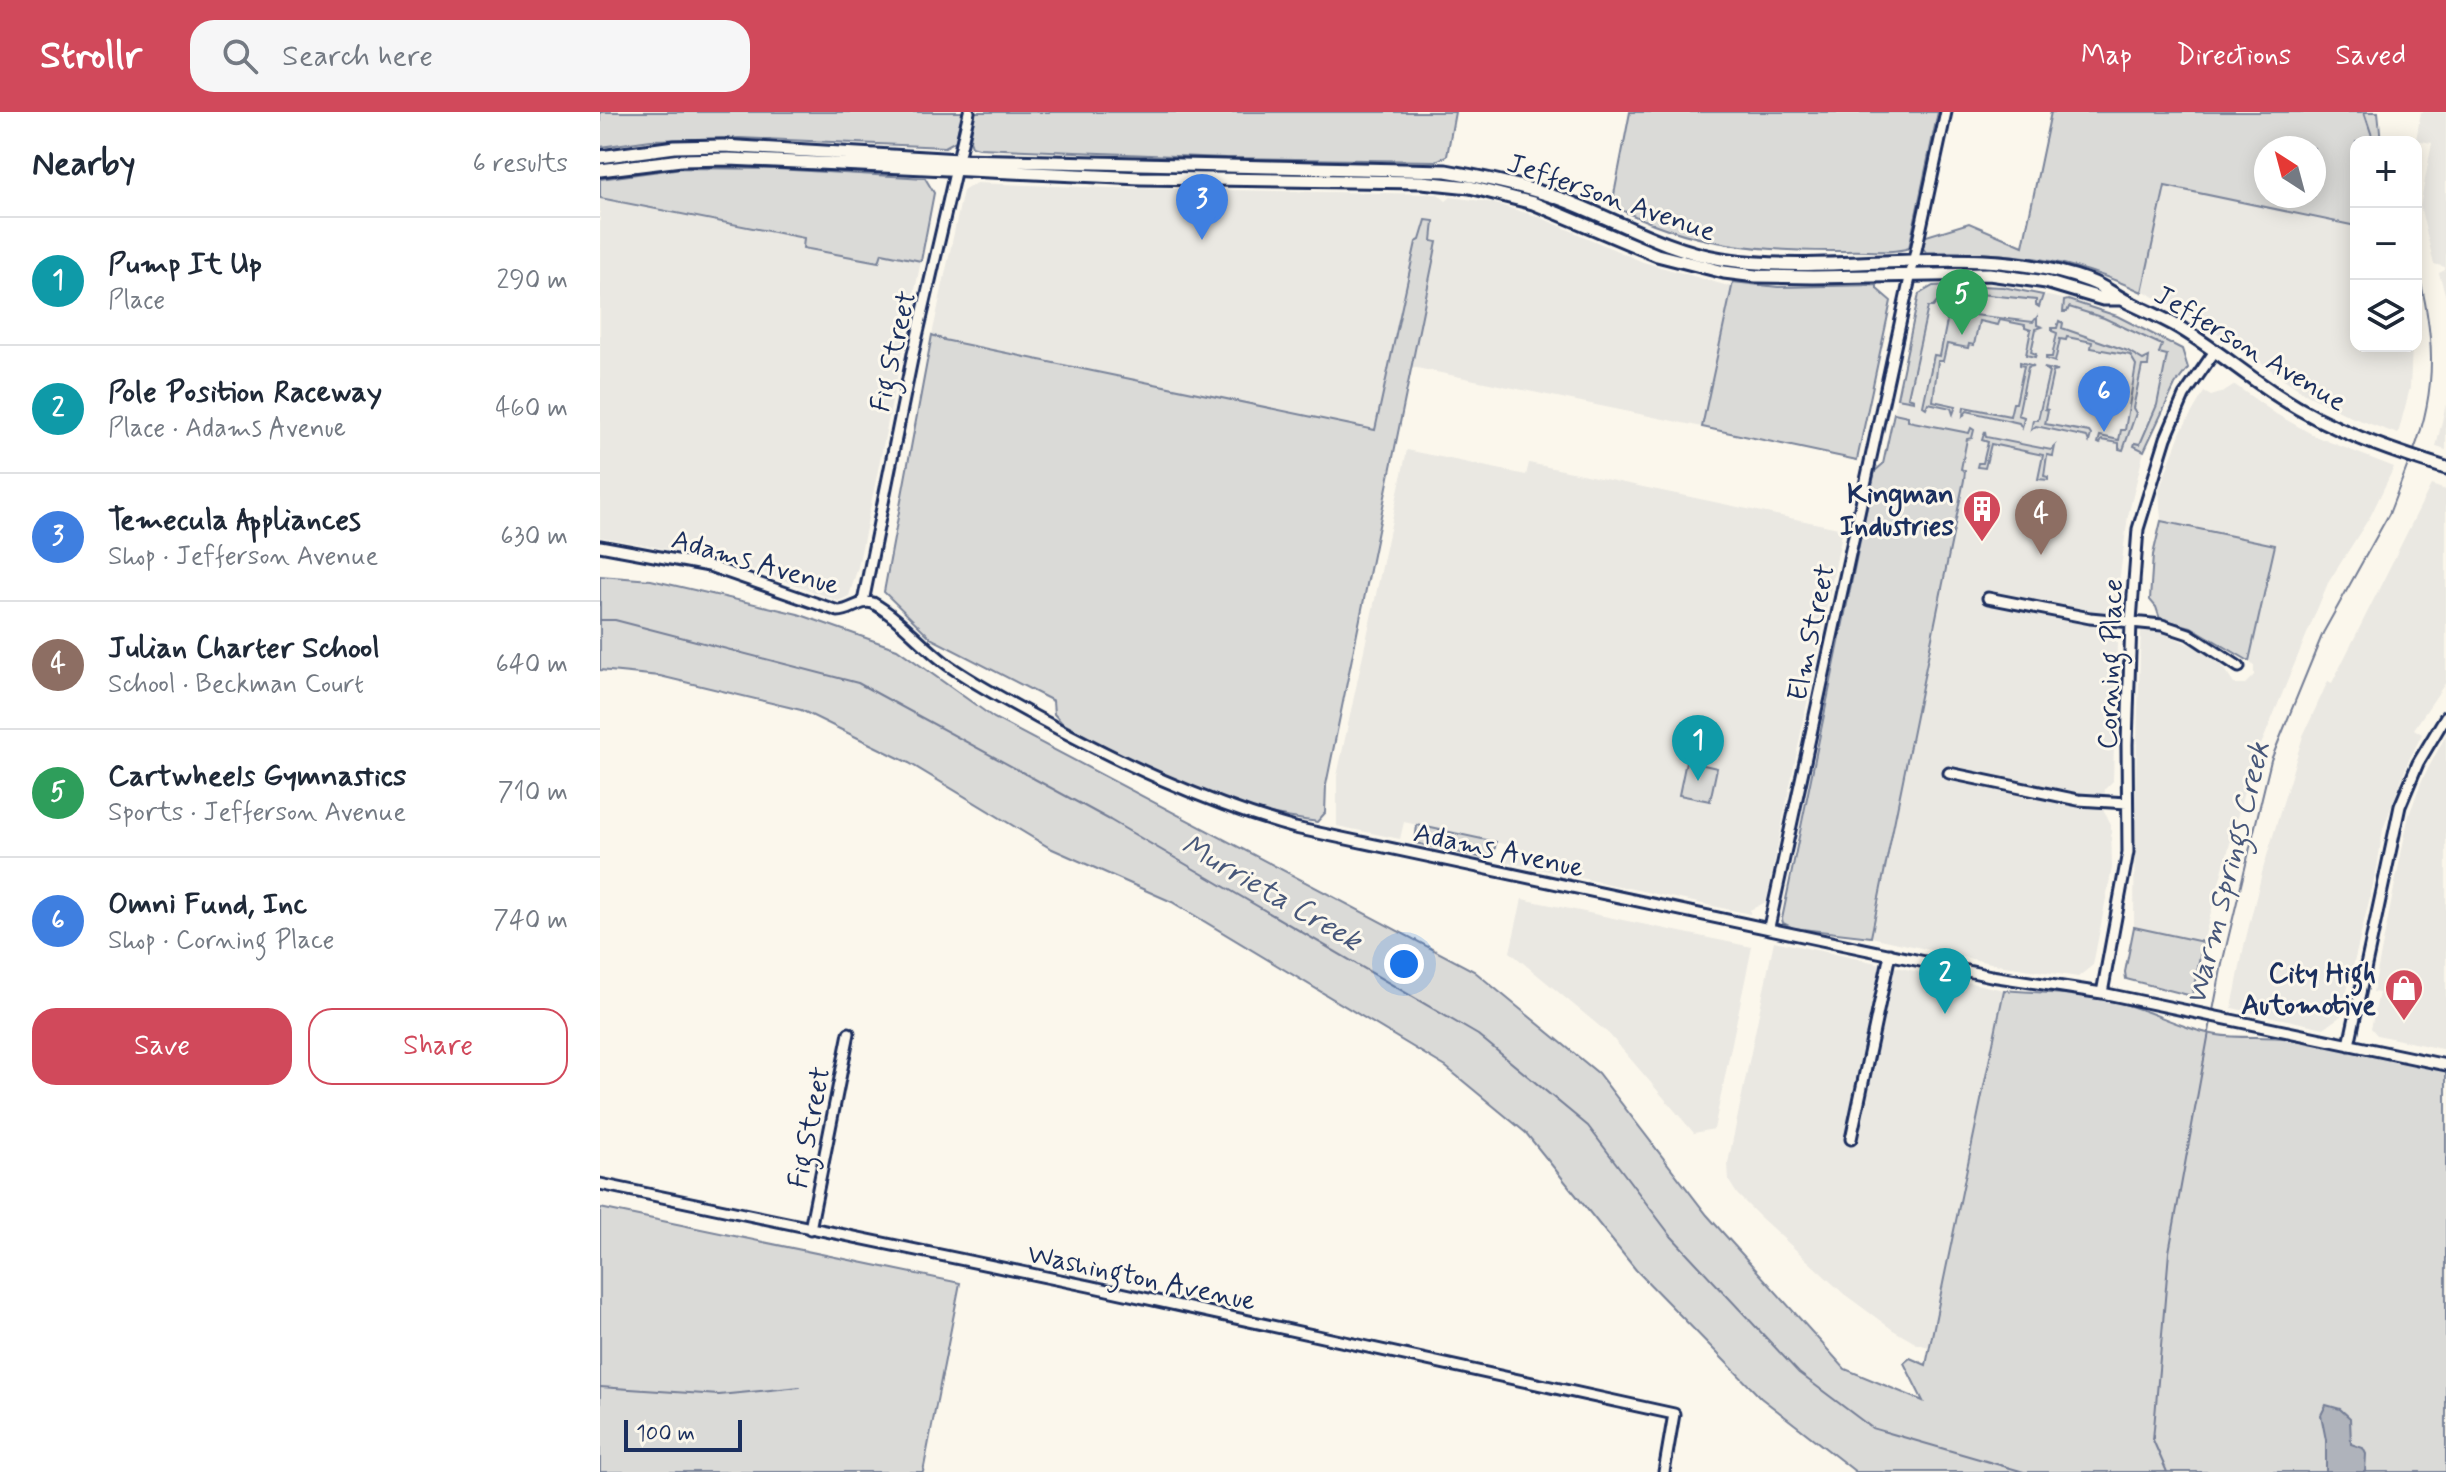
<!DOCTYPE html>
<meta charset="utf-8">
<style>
:root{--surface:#fff;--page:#f6f6f7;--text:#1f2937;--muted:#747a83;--line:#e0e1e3;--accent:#d1495b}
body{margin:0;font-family:Mynerve,sans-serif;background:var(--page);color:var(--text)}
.controls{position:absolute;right:24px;top:24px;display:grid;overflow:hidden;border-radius:16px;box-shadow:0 4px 20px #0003}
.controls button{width:72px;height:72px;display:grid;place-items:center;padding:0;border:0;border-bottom:2px solid var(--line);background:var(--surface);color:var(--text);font:40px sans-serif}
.compass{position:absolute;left:1654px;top:24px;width:72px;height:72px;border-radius:50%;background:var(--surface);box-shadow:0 4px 20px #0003;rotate:324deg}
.scale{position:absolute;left:24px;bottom:20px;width:118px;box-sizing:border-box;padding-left:8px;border:4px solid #1b2f5e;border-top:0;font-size:22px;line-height:28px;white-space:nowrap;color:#1b2f5e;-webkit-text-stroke:6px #fbf7ec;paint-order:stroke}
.you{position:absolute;left:804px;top:852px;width:28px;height:28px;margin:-20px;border:6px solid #fff;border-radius:50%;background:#1a73e8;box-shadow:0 0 0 12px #1a73e833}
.badge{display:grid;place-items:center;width:52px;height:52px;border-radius:50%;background:var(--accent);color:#fff;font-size:26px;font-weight:700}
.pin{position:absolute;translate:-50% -66px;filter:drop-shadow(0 2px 4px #0008)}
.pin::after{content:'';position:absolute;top:42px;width:28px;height:24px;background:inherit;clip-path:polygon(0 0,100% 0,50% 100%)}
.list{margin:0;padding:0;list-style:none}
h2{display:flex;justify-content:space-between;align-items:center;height:104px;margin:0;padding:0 32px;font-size:34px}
h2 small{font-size:26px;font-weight:400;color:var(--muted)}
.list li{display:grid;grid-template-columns:52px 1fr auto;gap:24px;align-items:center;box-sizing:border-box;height:128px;padding:0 32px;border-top:2px solid var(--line)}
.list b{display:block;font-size:30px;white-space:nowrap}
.list p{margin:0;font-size:26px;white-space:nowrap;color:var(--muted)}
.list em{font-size:26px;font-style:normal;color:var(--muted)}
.actions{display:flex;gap:16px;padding:24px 32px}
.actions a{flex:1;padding:18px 0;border:2px solid var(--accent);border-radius:24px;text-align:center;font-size:28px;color:var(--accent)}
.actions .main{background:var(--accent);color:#fff}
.icon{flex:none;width:44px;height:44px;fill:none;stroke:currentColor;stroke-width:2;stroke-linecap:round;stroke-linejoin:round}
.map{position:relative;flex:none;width:1846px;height:1360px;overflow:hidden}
header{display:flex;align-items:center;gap:48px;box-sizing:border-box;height:112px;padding:0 40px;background:var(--accent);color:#fff}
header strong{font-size:38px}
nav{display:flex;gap:44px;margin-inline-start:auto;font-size:28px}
.search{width:560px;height:72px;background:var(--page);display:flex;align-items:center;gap:20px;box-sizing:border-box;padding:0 28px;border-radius:24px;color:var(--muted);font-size:30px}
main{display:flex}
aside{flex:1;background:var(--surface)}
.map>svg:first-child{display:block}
.built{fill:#eae8e2}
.green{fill:#dadad7;stroke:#7a849a;stroke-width:2;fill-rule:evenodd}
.water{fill:#afb3bb;stroke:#747e96;stroke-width:2}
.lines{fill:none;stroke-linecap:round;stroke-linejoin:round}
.stream{stroke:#747e96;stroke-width:2}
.minor-casing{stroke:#1b2f5e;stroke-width:15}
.major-casing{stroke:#1b2f5e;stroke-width:17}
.minor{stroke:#fbf7ec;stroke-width:9}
.major{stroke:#fbf7ec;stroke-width:11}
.labels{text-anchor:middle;stroke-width:6;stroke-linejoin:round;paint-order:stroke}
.street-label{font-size:28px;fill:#1b2f5e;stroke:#fbf7ec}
.poi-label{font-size:28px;font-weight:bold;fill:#1b2f5e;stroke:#fbf7ec;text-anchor:end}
.water-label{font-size:30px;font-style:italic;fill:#47577a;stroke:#fbf7ec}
</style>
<header>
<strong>Strollr</strong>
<div class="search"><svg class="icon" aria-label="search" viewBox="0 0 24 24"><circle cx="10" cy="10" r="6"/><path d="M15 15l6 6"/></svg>Search here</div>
<nav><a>Map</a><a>Directions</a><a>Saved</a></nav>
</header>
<main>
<aside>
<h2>Nearby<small>6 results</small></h2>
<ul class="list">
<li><span class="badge" style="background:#0f9aa8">1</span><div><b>Pump It Up</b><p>Place</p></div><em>290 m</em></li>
<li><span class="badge" style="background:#0f9aa8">2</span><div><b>Pole Position Raceway</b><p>Place · Adams Avenue</p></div><em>460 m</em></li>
<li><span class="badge" style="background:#3f7fe0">3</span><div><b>Temecula Appliances</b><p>Shop · Jefferson Avenue</p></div><em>630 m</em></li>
<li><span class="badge" style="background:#8d6e63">4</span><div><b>Julian Charter School</b><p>School · Beckman Court</p></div><em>640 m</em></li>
<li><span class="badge" style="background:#2e9e5b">5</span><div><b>Cartwheels Gymnastics</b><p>Sports · Jefferson Avenue</p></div><em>710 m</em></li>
<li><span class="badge" style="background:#3f7fe0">6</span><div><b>Omni Fund, Inc</b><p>Shop · Corning Place</p></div><em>740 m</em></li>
</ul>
<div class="actions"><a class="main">Save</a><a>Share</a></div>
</aside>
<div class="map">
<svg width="1846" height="1360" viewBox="0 0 1846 1360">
<rect width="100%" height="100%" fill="#fbf7ec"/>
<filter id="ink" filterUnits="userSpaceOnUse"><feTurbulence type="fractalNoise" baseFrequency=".0125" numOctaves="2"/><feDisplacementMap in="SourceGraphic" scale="16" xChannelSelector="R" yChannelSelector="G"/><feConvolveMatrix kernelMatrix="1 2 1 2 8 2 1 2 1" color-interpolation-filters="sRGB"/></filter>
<g filter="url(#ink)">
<path class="built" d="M1821,0H1846V185L1839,161L1845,158V155L1834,152L1820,94L1832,31L1816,28Z
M376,71L511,76L838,82L846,89L851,85L889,90L937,104L1043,150L1132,175L1102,315L812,255L837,131L832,129L834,109L826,108L820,128L816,130L776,318L344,228L332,223L363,79Z
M1565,74L1756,114V234H1812L1810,276L1798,322L1751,305L1707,283L1607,214L1542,178Z
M0,86L204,126L203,136L279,150L281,141L321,149L258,455L249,484L238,489L170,463L110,445L0,425Z
M1333,174L1403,175L1468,188L1499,198L1541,215L1582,237L1588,256L1575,273L1544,339L1528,404L1517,486L1509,500L1508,517L1517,531L1513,669L1505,677L1503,697L1511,712L1512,756L1493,853L1478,865L1404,854L1271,825L1364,369L1283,352L1319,182Z
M1635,273L1676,302L1717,325L1794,355L1771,403L1728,471L1649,662L1603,830L1534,815L1535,684L1541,516L1562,520L1615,544L1634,572H1645L1654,563V554L1649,549L1675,433L1561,409L1559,378L1581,319L1604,280L1611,284L1624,280Z
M1846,292V338L1836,335Z
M807,338L926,363L929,351L1243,417L1166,790L1150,798V802L906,750L908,733L804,710L800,727L737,714V664Z
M1831,373L1846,378V570L1814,617L1822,622L1808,650L1783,717L1777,756L1741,904L1724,916L1632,896L1644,834L1663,757L1703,624L1728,569L1732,571Z
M1846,623V938L1777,923L1771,916L1779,881L1773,880L1809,703L1822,668Z
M922,787L1152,835L1114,1017L1094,1021L1009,922L910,840Z
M1174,829L1404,878L1330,1235L1317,1232L1293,1218L1244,1182L1160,1105L1137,1082L1129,1069L1128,1051Z"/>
<path class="green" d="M0,0H366L360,10L356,29L345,35L140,26L51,28L0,35Z
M375,0H855L847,44L836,49L625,46L379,36L372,34L370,28Z
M1030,0H1338L1309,136C1291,142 1267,138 1247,139C1162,140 1089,134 1012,93Z
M1451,0H1778L1781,30H1756V114L1565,74L1542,180C1466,144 1408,140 1326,140L1322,135L1323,125L1369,111L1423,134ZM1666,36H1714V84H1666Z
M82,56L176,57L325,66L334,81L321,149L282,141L279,150L203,136L204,126L0,86V67Z
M826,108L834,109L832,129L837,130L726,673L725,701L717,710C694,706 672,704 650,697C583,677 523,643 462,611L454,602L453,589L332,527L284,480L332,223L344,228L775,318L816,130L820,128Z
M1133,170L1178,175L1277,173V177L1291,189L1257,348L1102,315Z
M1355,173L1403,175L1443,183L1439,195L1436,193V188L1370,181H1346V187L1339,188L1333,195H1328L1308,285L1314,287V289L1297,286L1319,182L1333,174Z
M1468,188L1517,204L1582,237L1588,256L1575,273L1544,339L1534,334L1535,331L1540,332L1557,293L1567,243L1559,241L1562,233L1504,206L1469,195L1467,200H1463L1464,189Z
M1344,197L1350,198L1351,202H1357L1360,197H1372L1374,203L1433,210L1437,205V213L1442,215L1436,217L1431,240L1436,242L1435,245L1426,243L1431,218L1425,216V213L1400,208L1398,213L1379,209L1374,233L1369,232L1368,236L1347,232L1343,249H1338L1333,289L1356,294L1353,302L1351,296L1328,291L1326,296L1323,294L1334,243L1340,244L1348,204L1343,203Z
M1459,209L1463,211L1462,216L1528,239L1543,248L1549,245L1548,254H1542L1533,296L1536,301L1523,338L1519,337V331L1502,328L1500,332L1498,331L1500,324L1519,328L1521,318H1525L1536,253L1530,243L1491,236L1492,230L1467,225L1466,228L1460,227L1455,250L1446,247V245H1452L1457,221L1452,219V216H1457Z
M1420,250L1434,254L1428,255L1418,303L1424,305L1422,316L1419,311L1367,299L1363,304L1364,295L1410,304L1413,291H1416L1424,254L1420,253Z
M1444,256L1458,259L1453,260L1445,297L1448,298L1445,312L1489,320L1491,323L1489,330L1487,325L1436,314L1431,318L1433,308H1438L1449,260Z
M1294,301L1308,304V309L1369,321L1371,316L1374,318L1372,326L1367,327L1361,357L1365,359L1364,368L1271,825L1193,816L1183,811L1182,807L1263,414L1275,359L1283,352Z
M1385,319L1386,325L1451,338L1455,334L1453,344L1447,343L1444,364L1448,365V368L1438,367L1443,343L1391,332L1385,356L1377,355L1378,351H1383L1388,330L1382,328Z
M1561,409L1675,433L1649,549L1591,515L1560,507L1556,495L1550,488L1553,443Z
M0,464L51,468L198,502L297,537L394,606L874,859L998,961L1107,1103L1245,1257L1323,1289L1304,1251L1310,1246L1326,1253L1404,878C1440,881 1477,881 1513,889C1549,897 1581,917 1617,923C1641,927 1666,923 1690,927C1743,934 1794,947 1846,958V1360H1256L1161,1286L1036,1158L926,1021L846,955L572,790L450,736L309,651L201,598L60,564L0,558Z
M1086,649L1117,656L1110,689L1079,683Z
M817,713L896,730L893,745L888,747L815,731Z
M1534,815L1603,830L1592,884L1526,867L1525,860Z
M0,1096L360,1171L323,1360H0Z"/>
<path class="water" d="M1726,1293L1740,1297L1750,1306L1751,1332L1763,1336L1766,1342L1765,1360H1726V1328L1721,1303Z"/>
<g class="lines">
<path class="stream" d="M1764,0L1774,30
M1813,341C1839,274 1834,219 1816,151
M0,508H15L258,571L510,708L878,923L988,1014L1071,1124L1199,1261L1272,1316L1424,1360
M1613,899L1622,852L1671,648L1723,521L1789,402L1810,347
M0,1275L119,1283L200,1275
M1567,1360L1553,1328L1569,1140L1611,909"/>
<defs>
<path id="minor" d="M0,434L109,454L238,499C252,499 260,487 273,491C301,507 322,534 348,553C376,573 408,589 438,606C521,651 603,690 695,716L1391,864L1502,881L1846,953
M1388,486L1490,506L1562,513L1589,522L1639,555
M263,490L313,242L369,0
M1349,661L1478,688L1527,691
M1169,815L1346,0
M1502,881L1528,740L1527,632L1531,509L1538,417L1566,326L1584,284L1615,239
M1749,933L1800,694L1818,651L1846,604
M1251,1027L1290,842
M0,1072L489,1174L1074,1302L1064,1360
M210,1117L249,921"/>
<path id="major" d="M0,45L75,35L123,34L359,48L846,59C886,66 926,74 964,88C1017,108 1065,138 1122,147C1243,166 1372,126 1489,169C1503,174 1513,182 1526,189C1542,197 1559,204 1575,213C1612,234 1644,262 1680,285C1731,318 1788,338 1846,356
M0,58L81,48L129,47L540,66L822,70L870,75L933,91L1057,143L1124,160L1156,164L1213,165L1389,162L1446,170L1503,187H1522"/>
</defs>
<use href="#minor" class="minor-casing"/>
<use href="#major" class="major-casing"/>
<use href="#minor" class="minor"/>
<use href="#major" class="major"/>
</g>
</g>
<defs>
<symbol id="building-pin" viewBox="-11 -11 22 30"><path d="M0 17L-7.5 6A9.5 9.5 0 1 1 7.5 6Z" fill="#d1495b" stroke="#fbf7ec"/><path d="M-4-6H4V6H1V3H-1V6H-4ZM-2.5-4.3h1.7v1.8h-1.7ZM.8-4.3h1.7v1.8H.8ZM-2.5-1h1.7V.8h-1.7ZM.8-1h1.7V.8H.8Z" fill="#fff"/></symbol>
<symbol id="shop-pin" viewBox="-11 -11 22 30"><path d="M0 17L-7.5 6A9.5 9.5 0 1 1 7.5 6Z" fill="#d1495b" stroke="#fbf7ec"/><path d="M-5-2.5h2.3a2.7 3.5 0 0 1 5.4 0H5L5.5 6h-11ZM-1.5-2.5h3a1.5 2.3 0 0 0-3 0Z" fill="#fff"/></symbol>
</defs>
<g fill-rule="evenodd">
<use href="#building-pin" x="1360" y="375" width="44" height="60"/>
<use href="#shop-pin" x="1782" y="854" width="44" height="60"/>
</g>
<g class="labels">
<g class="street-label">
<text transform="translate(1012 84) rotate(19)" y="10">Jefferson Avenue</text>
<text transform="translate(1651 235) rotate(31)" y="10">Jefferson Avenue</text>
<text transform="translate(292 239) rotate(-77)" y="10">Fig Street</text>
<text transform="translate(156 449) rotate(16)" y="10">Adams Avenue</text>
<text transform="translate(1210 520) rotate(-78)" y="10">Elm Street</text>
<text transform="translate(1509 552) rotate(-88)" y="10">Corning Place</text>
<text transform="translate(899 737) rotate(12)" y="10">Adams Avenue</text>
<text transform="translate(208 1015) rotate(-79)" y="10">Fig Street</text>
<text transform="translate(542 1164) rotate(12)" y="10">Washington Avenue</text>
</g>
<g class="poi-label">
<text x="1354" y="391">Kingman<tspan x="1354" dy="32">Industries</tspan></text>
<text x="1776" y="870">City High<tspan x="1776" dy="32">Automotive</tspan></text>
</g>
<g class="water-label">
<text transform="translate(1627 761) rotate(-76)" y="10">Warm Springs Creek</text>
<text transform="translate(672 780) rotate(30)" y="10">Murrieta Creek</text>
</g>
</g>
</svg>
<div class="controls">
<button>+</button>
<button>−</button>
<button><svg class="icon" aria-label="layers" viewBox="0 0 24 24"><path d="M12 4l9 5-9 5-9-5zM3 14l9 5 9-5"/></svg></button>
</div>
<svg class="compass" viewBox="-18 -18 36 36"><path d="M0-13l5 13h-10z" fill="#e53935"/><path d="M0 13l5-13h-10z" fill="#747a83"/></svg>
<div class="scale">100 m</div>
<div class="you"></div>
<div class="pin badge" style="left:1098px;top:669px;background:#0f9aa8">1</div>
<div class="pin badge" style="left:1345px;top:902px;background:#0f9aa8">2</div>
<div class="pin badge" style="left:602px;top:128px;background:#3f7fe0">3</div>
<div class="pin badge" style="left:1441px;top:443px;background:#8d6e63">4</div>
<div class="pin badge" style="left:1362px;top:223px;background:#2e9e5b">5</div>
<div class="pin badge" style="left:1504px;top:320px;background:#3f7fe0">6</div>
</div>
</main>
